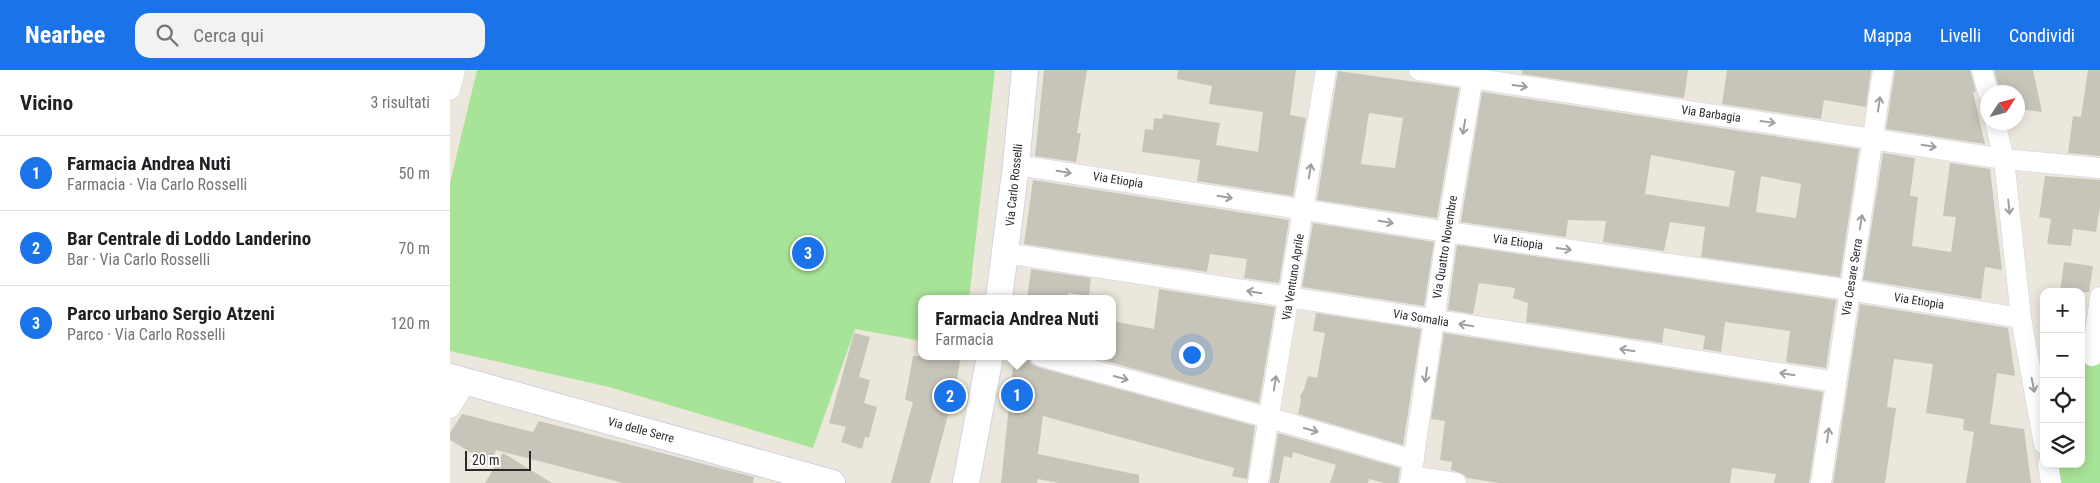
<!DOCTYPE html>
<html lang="it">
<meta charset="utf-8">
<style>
:root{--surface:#fff;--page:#f2f2f2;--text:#202124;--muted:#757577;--line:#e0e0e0;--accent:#1a73e8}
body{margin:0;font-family:"Roboto Condensed",sans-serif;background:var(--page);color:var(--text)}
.controls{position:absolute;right:15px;bottom:15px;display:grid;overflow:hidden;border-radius:10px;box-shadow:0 2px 12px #0003}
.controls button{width:45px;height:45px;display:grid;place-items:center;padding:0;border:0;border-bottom:1px solid var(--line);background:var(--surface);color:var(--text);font:25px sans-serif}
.compass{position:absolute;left:1530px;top:15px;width:45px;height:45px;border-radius:50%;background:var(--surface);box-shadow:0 2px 12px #0003;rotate:54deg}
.scale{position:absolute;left:15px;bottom:12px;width:66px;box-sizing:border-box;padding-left:5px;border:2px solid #2a2a2a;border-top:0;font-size:14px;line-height:18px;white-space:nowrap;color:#2a2a2a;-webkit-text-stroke:4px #fff;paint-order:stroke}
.you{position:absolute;left:741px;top:284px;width:18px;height:18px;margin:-12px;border:4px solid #fff;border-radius:50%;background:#1a73e8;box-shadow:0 0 0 8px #1a73e833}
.badge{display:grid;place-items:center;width:32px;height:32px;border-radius:50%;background:var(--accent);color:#fff;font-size:16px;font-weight:700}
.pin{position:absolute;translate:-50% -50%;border:2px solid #fff;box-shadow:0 1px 5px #0006}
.popup{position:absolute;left:468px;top:225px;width:198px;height:65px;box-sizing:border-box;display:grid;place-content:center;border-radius:10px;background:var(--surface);filter:drop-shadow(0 1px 4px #0005);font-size:16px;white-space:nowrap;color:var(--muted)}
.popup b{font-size:19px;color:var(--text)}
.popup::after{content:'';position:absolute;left:50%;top:100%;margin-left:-10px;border:10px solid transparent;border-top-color:var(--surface)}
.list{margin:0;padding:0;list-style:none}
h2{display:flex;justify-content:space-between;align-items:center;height:65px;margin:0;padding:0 20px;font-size:21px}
h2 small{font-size:16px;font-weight:400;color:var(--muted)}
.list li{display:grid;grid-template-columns:32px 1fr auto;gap:15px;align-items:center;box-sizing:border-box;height:75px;padding:0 20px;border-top:1px solid var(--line)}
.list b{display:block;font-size:19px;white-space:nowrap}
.list p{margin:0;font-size:16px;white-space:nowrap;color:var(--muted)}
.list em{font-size:16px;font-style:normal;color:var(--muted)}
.icon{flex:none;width:28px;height:28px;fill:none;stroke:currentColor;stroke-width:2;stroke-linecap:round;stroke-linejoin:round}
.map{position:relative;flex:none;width:1650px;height:413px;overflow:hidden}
header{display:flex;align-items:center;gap:30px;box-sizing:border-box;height:70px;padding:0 25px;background:var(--accent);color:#fff}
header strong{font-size:24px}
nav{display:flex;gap:28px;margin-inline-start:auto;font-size:18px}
.search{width:350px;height:45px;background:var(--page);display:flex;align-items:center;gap:12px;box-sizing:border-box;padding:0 18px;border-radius:15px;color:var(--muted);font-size:19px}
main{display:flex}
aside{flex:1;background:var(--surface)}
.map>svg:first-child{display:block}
.green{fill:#a8e497}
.building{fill:#c7c5ba;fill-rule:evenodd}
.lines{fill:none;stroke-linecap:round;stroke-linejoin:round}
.minor-casing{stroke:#d1d2e3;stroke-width:21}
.tertiary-casing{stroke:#d1d2e3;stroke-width:28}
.minor{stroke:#fff;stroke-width:20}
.tertiary{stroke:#fff;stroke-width:26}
.oneway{stroke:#9f9f9f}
.labels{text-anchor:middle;stroke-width:4.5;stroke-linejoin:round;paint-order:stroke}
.street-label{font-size:12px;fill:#2a2a2a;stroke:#fff}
</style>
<header>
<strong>Nearbee</strong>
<div class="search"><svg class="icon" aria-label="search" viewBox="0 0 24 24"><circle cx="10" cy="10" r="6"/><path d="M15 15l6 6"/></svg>Cerca qui</div>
<nav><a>Mappa</a><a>Livelli</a><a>Condividi</a></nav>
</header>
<main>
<aside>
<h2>Vicino<small>3 risultati</small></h2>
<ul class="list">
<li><span class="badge">1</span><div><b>Farmacia Andrea Nuti</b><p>Farmacia · Via Carlo Rosselli</p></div><em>50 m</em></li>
<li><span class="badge">2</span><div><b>Bar Centrale di Loddo Landerino</b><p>Bar · Via Carlo Rosselli</p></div><em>70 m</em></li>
<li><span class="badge">3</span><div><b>Parco urbano Sergio Atzeni</b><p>Parco · Via Carlo Rosselli</p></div><em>120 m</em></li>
</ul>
</aside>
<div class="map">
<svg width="1650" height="413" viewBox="0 0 1650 413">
<rect width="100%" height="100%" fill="#ece7dc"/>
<path class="green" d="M27,0H545L519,229H472V271L405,259L363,378L159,317L0,281V113Z
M1631,293L1650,294V413H1608L1604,394H1631Z"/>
<path class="building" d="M594,0H637L627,63H631L626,92L585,86Z
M728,0H846L840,45L856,48L843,126L747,111L750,90L692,82L695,59L703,60L704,48L712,49L713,44L770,53L766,75L808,82L813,42L759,34L762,16L727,9Z
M1072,0H1238L1234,28L1072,4Z
M1277,0H1421L1416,37L1374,30L1371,49L1272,34Z
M1445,0H1520L1526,22H1523L1535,74L1436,59Z
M1544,0H1583L1592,42L1568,39V22H1550Z
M1638,0H1650V86L1618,83L1623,46L1631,47Z
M888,1L1009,18L987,148L867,130ZM919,43L953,48L945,98L911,94Z
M1032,22L1409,79L1390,207L1251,187L1255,157L1220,152L1214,181L1153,172L1156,151L1118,150L1116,167L1011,152ZM1201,85L1285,101L1279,137L1195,124ZM1311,106L1351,114L1346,148L1306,142Z
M1433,83L1465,88L1460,126L1468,127L1462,176L1501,182L1506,147L1493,146L1500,93L1540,99L1552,200L1535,197L1531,229L1413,210Z
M1595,106L1650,110V137L1646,162L1623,159L1621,176L1597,174L1601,149L1589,147Z
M583,110L839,150L829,213L794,208L797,189L760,184L757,202L574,174Z
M863,153L984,172L974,236L852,217Z
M1007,175L1386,230L1376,298L1336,292L1340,261L1275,252L1271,282L1253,279L1255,266L1214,258L1212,273L1076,252L1078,233L1063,228L1065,218L1029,213L1023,244L998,240Z
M1614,192L1643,196L1639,222H1610Z
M581,199L641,208L639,226L618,223L617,227L608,225V229H577Z
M709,219L825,237L809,333L637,286H662V251L704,259Z
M1410,234L1558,258L1565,306L1547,303L1540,354L1574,359L1581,413H1516L1524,362L1513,360L1514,349L1476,343L1483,294L1444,289L1437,337L1446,338L1435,413H1383Z
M866,243L971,259L953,375L848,344L851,331L850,326L854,319L858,306L867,308L875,263L863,261Z
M404,263L420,267L409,307L420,310L414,333L427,337L419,368L415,367L412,379L391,372L396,357L379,353Z
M994,263L1373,322L1359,413H1324L1326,404L1282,398L1280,413H1049L1017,408L1013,404L1001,400L1002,392L990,390L995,351L981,349Z
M463,286H511L507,309L503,308L495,340L499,341L480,413H441L463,332L455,330Z
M570,286H578L581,294L587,297L805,356L797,409L782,406L784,398L593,346L588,384L689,405V413H608L588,409L587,413H551L563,297L568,298Z
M12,344L83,362L89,351L304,407L303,413H173L46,380L40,394L0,370V363Z
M828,363L950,398L948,413H934L919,409L918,413H880L886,395L843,382L842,388L834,386L829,413H820Z
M53,383L102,413H35Z"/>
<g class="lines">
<defs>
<path id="minor" d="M969,0L1554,89L1650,98
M1532,0L1538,22
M0,20L5,0
M1545,52L1554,89L1571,248L1594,374
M566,95L997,162L1400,220L1571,248
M556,183L1386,312
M590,286L820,348L964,390
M1642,286L1650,227
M0,338L16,312
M1598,394L1601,413
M961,406L1006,413
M808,413L876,0
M960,413L997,162L1024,0
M1371,413L1433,0"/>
<path id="tertiary" d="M549,229L566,95L575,0
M0,307L382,413
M516,413L540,286"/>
</defs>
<use href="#minor" class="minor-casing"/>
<use href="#tertiary" class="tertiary-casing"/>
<use href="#minor" class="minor"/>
<use href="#tertiary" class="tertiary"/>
</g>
<defs><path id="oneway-shaft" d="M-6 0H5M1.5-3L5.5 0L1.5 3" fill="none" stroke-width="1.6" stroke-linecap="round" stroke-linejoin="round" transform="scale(1.25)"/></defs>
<g class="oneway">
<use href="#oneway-shaft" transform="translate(1070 16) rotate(8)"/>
<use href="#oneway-shaft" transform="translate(1429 34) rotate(-82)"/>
<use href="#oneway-shaft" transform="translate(1318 52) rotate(8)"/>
<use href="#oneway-shaft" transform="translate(1014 57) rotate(99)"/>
<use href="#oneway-shaft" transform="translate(1479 76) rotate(9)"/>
<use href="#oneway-shaft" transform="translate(860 101) rotate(-81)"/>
<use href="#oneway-shaft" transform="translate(614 102) rotate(9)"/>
<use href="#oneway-shaft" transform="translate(775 127) rotate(9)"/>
<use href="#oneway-shaft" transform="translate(1559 137) rotate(84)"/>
<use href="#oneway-shaft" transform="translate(936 152) rotate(9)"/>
<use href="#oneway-shaft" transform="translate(1411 152) rotate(-81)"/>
<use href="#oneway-shaft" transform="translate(1114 179) rotate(8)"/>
<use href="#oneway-shaft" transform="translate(804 222) rotate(-171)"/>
<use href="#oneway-shaft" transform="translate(1016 255) rotate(-171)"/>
<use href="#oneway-shaft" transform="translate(1177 280) rotate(-171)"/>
<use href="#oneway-shaft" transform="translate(1337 304) rotate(-171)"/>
<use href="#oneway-shaft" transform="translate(976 305) rotate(98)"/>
<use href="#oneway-shaft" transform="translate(671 308) rotate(15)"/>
<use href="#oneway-shaft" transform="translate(825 313) rotate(-81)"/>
<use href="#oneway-shaft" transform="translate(1583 315) rotate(79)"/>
<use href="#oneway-shaft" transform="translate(861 360) rotate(16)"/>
<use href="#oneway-shaft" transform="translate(1378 365) rotate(-82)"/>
</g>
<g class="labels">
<g class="street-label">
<text transform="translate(1261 44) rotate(8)" y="4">Via Barbagia</text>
<text transform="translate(668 110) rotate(9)" y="4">Via Etiopia</text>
<text transform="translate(564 115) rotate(-84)" y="4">Via Carlo Rosselli</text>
<text transform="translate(1068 172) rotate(8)" y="4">Via Etiopia</text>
<text transform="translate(995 177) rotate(-81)" y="4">Via Quattro Novembre</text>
<text transform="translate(843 207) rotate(-81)" y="4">Via Ventuno Aprile</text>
<text transform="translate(1402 207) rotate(-81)" y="4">Via Cesare Serra</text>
<text transform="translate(1469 231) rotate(9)" y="4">Via Etiopia</text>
<text transform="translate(971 248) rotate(9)" y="4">Via Somalia</text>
<text transform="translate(191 360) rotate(15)" y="4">Via delle Serre</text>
</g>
</g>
</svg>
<div class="controls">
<button>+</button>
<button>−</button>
<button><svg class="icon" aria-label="locate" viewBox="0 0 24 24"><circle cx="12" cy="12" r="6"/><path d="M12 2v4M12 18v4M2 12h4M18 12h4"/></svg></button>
<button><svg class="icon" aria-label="layers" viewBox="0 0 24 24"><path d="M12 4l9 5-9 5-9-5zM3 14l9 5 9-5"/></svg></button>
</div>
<svg class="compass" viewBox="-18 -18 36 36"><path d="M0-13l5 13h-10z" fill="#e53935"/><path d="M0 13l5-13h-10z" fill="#757577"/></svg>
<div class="scale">20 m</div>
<div class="you"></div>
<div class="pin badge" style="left:567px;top:325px">1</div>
<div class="popup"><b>Farmacia Andrea Nuti</b>Farmacia</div>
<div class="pin badge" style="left:500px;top:326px">2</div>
<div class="pin badge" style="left:358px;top:183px">3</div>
</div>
</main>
